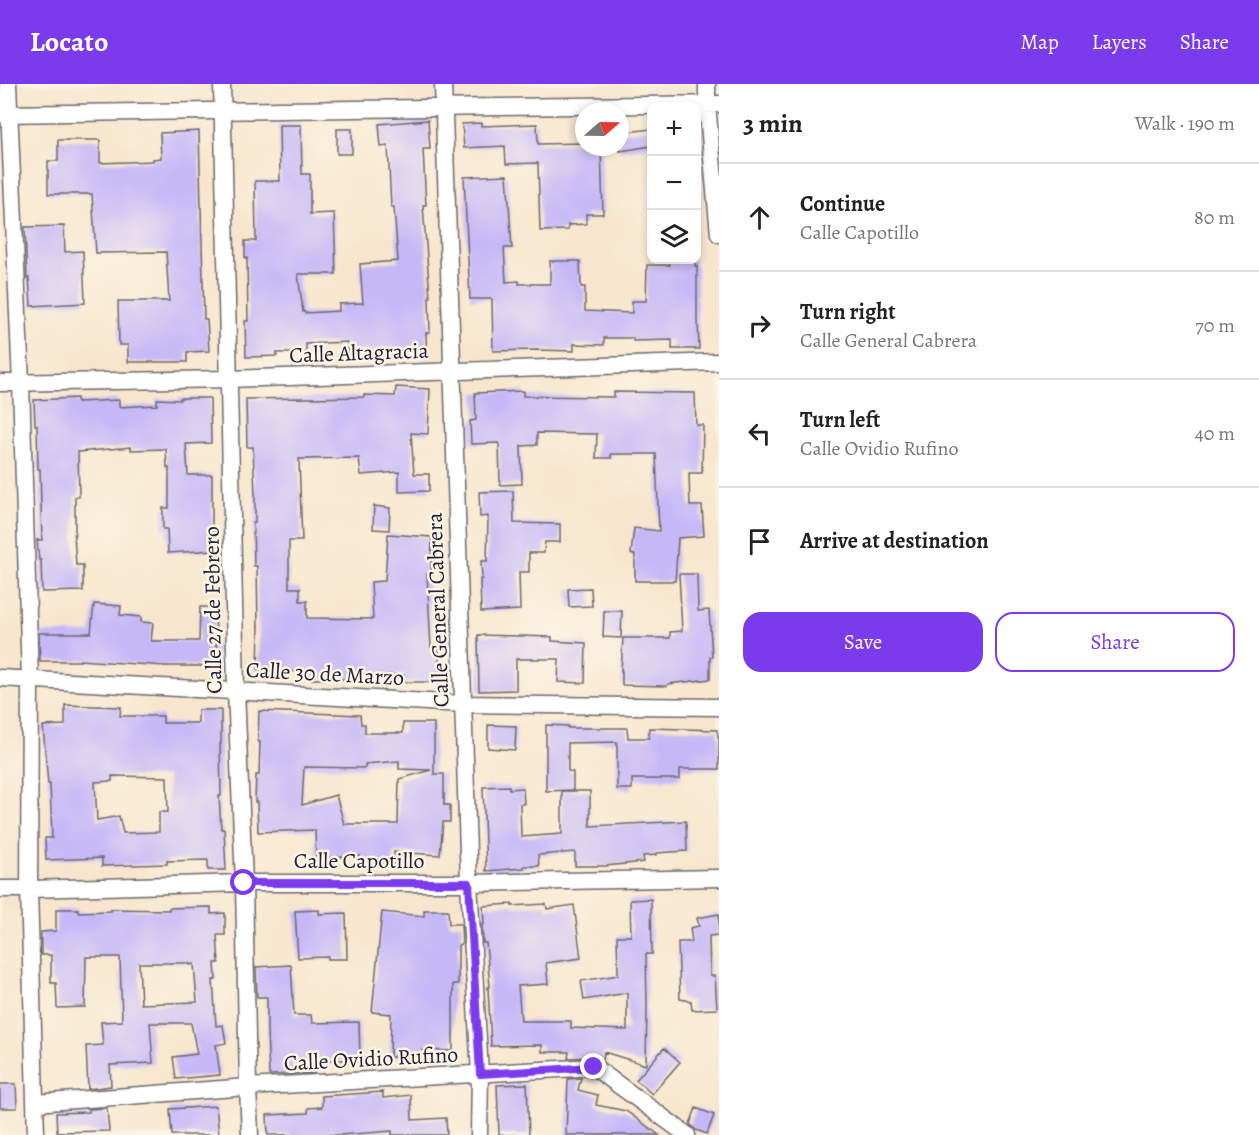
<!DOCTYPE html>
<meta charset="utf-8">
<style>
:root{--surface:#fff;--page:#f6f6f6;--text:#222;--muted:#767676;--line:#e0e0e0;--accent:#7c3aed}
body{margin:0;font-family:Alegreya,serif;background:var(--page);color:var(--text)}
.controls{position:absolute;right:18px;top:18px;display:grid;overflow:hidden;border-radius:12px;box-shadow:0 3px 9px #0003}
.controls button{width:54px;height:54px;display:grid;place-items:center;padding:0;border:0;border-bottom:2px solid var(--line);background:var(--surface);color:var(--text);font:30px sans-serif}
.compass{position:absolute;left:575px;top:18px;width:54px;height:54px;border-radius:50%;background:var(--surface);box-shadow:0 3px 9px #0003;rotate:70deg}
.stop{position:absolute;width:18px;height:18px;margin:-14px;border:4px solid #7c3aed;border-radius:50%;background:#fff}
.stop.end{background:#7c3aed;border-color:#fff;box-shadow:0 2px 6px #0008}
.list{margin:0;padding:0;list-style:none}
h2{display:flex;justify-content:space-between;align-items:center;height:78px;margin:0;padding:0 24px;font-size:26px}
h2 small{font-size:20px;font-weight:400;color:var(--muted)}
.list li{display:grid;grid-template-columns:39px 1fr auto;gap:18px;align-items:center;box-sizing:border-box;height:108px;padding:0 24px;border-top:2px solid var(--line)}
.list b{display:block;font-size:22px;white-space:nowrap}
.list p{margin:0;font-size:20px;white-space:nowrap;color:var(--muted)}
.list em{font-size:20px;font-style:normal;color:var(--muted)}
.actions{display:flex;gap:12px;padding:18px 24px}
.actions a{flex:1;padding:14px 0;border:2px solid var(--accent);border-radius:18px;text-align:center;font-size:21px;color:var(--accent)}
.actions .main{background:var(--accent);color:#fff}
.icon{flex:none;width:33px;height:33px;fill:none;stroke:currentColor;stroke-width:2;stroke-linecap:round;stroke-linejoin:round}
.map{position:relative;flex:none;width:719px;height:1051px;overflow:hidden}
header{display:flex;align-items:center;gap:36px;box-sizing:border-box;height:84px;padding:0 30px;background:var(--accent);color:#fff}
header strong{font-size:28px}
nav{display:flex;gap:33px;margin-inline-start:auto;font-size:21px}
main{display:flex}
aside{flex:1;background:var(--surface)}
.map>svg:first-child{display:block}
.building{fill:#c6b8f7;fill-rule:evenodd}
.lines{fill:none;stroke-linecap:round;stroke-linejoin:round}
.street-casing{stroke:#6d676e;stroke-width:19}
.street{stroke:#fff;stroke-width:16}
.route{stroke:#7c3aed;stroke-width:8}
.labels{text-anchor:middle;stroke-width:5;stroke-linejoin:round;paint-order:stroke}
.street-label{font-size:22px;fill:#22223b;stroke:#fcf5e5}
</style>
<header>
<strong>Locato</strong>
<nav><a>Map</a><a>Layers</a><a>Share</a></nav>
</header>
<main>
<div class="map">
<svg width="719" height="1051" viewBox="0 0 719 1051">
<rect width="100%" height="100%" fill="#fcf5e5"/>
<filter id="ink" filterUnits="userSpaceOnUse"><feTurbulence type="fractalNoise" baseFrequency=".0167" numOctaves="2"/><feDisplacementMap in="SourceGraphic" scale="12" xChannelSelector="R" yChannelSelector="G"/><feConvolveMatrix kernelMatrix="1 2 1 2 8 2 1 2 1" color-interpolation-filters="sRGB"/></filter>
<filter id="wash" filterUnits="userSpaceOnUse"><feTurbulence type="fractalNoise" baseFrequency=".008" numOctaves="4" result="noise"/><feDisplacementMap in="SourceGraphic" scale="24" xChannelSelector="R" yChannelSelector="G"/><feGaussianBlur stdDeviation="1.35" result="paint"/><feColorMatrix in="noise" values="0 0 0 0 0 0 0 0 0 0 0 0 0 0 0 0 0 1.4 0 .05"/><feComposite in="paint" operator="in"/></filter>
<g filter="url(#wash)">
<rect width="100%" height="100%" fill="#f7e6cd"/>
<g id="blocks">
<path class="building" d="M428,36L430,65H423L426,121H423L430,213H429L430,248L426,249L427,272L385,273V266L348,267L347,258L306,260V269H277V272L246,273L245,237H248L247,174H245V157H256L255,97H280L279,41H301L302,90H310V130L334,129L336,190H298L303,228H305V229L339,227V220L363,219L360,180L398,177L394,123H391L388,62L381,63L379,40Z
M481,39V42L537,40L538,60L584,59V63H601L603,130H586V140L568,141V146L540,147L538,79L506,80L505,62L464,64L462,40Z
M337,45H352V70H337Z
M651,45V62L620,67V49Z
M199,47L204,235H207L209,267L187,268V278H128V261H119L118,217H169L166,168L96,169L92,110H48V77H58V56H100V79L153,77V75L161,74L160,49Z
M507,91L512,164H504L506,198L519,197V200H550V177H580L581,203H585V227L632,229V217H646L647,181H670L669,176H695V182H697V237H698L699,265H672V256L633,257V254H604V261L574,260V267L536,266L493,267L492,215H470L464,93Z
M64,142L65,168L83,167L85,219L31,222L29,194H27L25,143Z
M396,303L430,305L428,350L411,349L414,390H429V407L399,408V388L361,391L359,374L299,375L302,457H289V504H300V517H307V534L373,535L371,498L385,497L388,450L432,453L431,490H427L431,563H439V598H404V591H354V595H306V588L258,586L259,542H258L257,482H254L253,439H255V412L253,363H247L246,315L364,313V311L395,312Z
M523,307V312L614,313V308L695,309L696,341H703L702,389H689L690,422H702L704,452L678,454L675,497H635V471L631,470L634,444L659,447L656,370H611V374H596L597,350L537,349V361L521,362L522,400L500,401L499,359L471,360L470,337L476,336L475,309Z
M77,314V318L119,316V323L157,321V315L180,316V314H210L211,359L186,360L188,391H212V448L214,447L215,466L168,469L167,445H163V424H169V384H167L166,365L131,366V363L78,368L79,413H75V450H74L76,481H83V507L42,508L41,476H39L37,456H42L40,385H38L37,341H35L34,316Z
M513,407L514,439L560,440V458H545L544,469H529V488H519L520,526L481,528L480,495H482L481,477H487L488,432L480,433L479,408Z
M374,422L390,424L389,446L373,445Z
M679,490H697L698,527L709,526L712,573H710V595L668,600L667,602L622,601V587H621L623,554H670V548L682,547Z
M591,504L592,522L569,523L568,505Z
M94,520L121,522L120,531L141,533V538L153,539L151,557H199L200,523H215L217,582H165L80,576V577H40L39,549H91Z
M604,527H622L621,554L603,553Z
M478,551L552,553V557L586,559L585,599L558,598L559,575H516V606L479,607Z
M65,621L121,623L120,632H163V639H198V626H221V660H220L221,712H219L221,745H224L226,786H208V776L167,777V780L102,782V774L46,776L45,754H52L50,700H48L43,642L65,641ZM112,692L167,693L168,728H159V748L123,749L119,732L97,736L95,698L112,697Z
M259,627L360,631L361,640H365V649H403V639H434V690H444V721H450V738H443L440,771L394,768V780H360V772L316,774L315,746L258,748L257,718H255L256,691H259L260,658H258ZM399,677V685L431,686L399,695L398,740H344L336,711L302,721L304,683L365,684V680Z
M488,641L516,642L515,666L488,664Z
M546,641L568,642V644H627L628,654H649V644L717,646L718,653H719V685H680V695H632V705H617V658L568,659V687L573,688V706L546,707Z
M509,702V705L523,704L524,720H520L521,753L562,750V707H590V742L686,737L687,767L656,769V771L643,772L644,778L605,782H575V768L538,771L539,782H524V784L486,787L483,703Z
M651,815L652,870H646L647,922L646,981L604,968L603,976L593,973L568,974L569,968H542V961L491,962L488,903H490L486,859H483L482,840H484L483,822L512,820V822L546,820L547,825L574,821L581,874L546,879L548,900L518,902L521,937H571V944L627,946V909L584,916L581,897L618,891L617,852H631L630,816Z
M211,823V830L225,829V851H217L219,879H215L216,896H213L216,942L223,941L226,959L216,961L220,991L176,995L173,973L197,970L191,939H150L153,979L110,981L111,1002L88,1005L86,962L103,961L101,938L122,937L120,873H86L85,923L57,924L56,899H51V871H41V848L56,847V825H78V828L111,827V825L169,826V824ZM139,879H189V881L194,880L197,918L141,920Z
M319,826V830L346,829L347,875H328V873L298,874L295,827Z
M424,826H448L449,840H461L462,860L458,861V900H453V967L423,966V973H390L391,930L372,928L382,828L424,832Z
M719,830V851L709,852L710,892H715L717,925L692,926L691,917L680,915L678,858H692L690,844L699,842L697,834Z
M291,881L294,931H311L312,939L359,938L360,976H314V989L269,991L267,946V913H257L256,883Z
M664,964L680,978L652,1010L636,996Z
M581,994L578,1006L598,1011L596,1021L626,1027L659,1051H566L568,995Z
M0,1000H16L17,1024H0Z
M527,1000L529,1051H499L497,1001Z
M383,1008V1014L411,1011L412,1036L446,1034L447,1051H392V1047L340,1051H268L267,1031L308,1029V1024L322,1023V1012Z
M216,1022L219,1051H172L170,1025Z
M107,1024L109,1047L57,1048L56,1029L89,1028V1025Z
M696,1024L714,1031L707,1050L696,1046L690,1040Z"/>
</g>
</g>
<g filter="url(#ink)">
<use href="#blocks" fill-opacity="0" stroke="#6d676e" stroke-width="1.5"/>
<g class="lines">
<defs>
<path id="street" d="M8,0L21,299L30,596L29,805L36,1051
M222,0L236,606L244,799L248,1003L250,1051
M443,0L469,799L480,990L479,1051
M707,0V20L719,150
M0,30L719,20
M0,299L229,295L719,278
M0,594L463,620L719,623
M0,805H29L244,799H469L719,794
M35,1019L248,1003L594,983L687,1051"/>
</defs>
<use href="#street" class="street-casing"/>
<use href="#street" class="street"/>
</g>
</g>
<g class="lines" filter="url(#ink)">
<path class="route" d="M244,799H469L480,990L594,983"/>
</g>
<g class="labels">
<g class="street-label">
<text transform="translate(359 268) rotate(-2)" y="8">Calle Altagracia</text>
<text transform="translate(212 526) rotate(-91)" y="8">Calle 27 de Febrero</text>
<text transform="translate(437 526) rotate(-92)" y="8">Calle General Cabrera</text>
<text transform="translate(325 589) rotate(3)" y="8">Calle 30 de Marzo</text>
<text x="359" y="784">Calle Capotillo</text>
<text transform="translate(371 974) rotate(-3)" y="8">Calle Ovidio Rufino</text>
</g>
</g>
</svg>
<div class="controls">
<button>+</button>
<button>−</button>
<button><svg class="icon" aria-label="layers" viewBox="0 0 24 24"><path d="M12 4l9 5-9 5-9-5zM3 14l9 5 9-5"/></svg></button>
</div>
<svg class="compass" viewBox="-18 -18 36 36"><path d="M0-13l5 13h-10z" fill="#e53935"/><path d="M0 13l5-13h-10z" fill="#767676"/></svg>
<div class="stop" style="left:244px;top:799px"></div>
<div class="stop end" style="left:594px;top:983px"></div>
</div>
<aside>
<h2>3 min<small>Walk · 190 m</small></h2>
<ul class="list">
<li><svg class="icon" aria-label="ahead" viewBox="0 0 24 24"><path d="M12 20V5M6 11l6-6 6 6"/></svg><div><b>Continue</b><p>Calle Capotillo</p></div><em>80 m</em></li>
<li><svg class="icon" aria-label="right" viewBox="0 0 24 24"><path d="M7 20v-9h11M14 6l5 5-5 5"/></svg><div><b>Turn right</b><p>Calle General Cabrera</p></div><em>70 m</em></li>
<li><svg class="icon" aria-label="left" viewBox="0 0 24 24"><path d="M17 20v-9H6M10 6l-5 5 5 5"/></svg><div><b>Turn left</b><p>Calle Ovidio Rufino</p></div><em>40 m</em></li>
<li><svg class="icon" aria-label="arrive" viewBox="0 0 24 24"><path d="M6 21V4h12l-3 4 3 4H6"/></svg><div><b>Arrive at destination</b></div></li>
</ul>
<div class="actions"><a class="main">Save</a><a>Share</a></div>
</aside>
</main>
